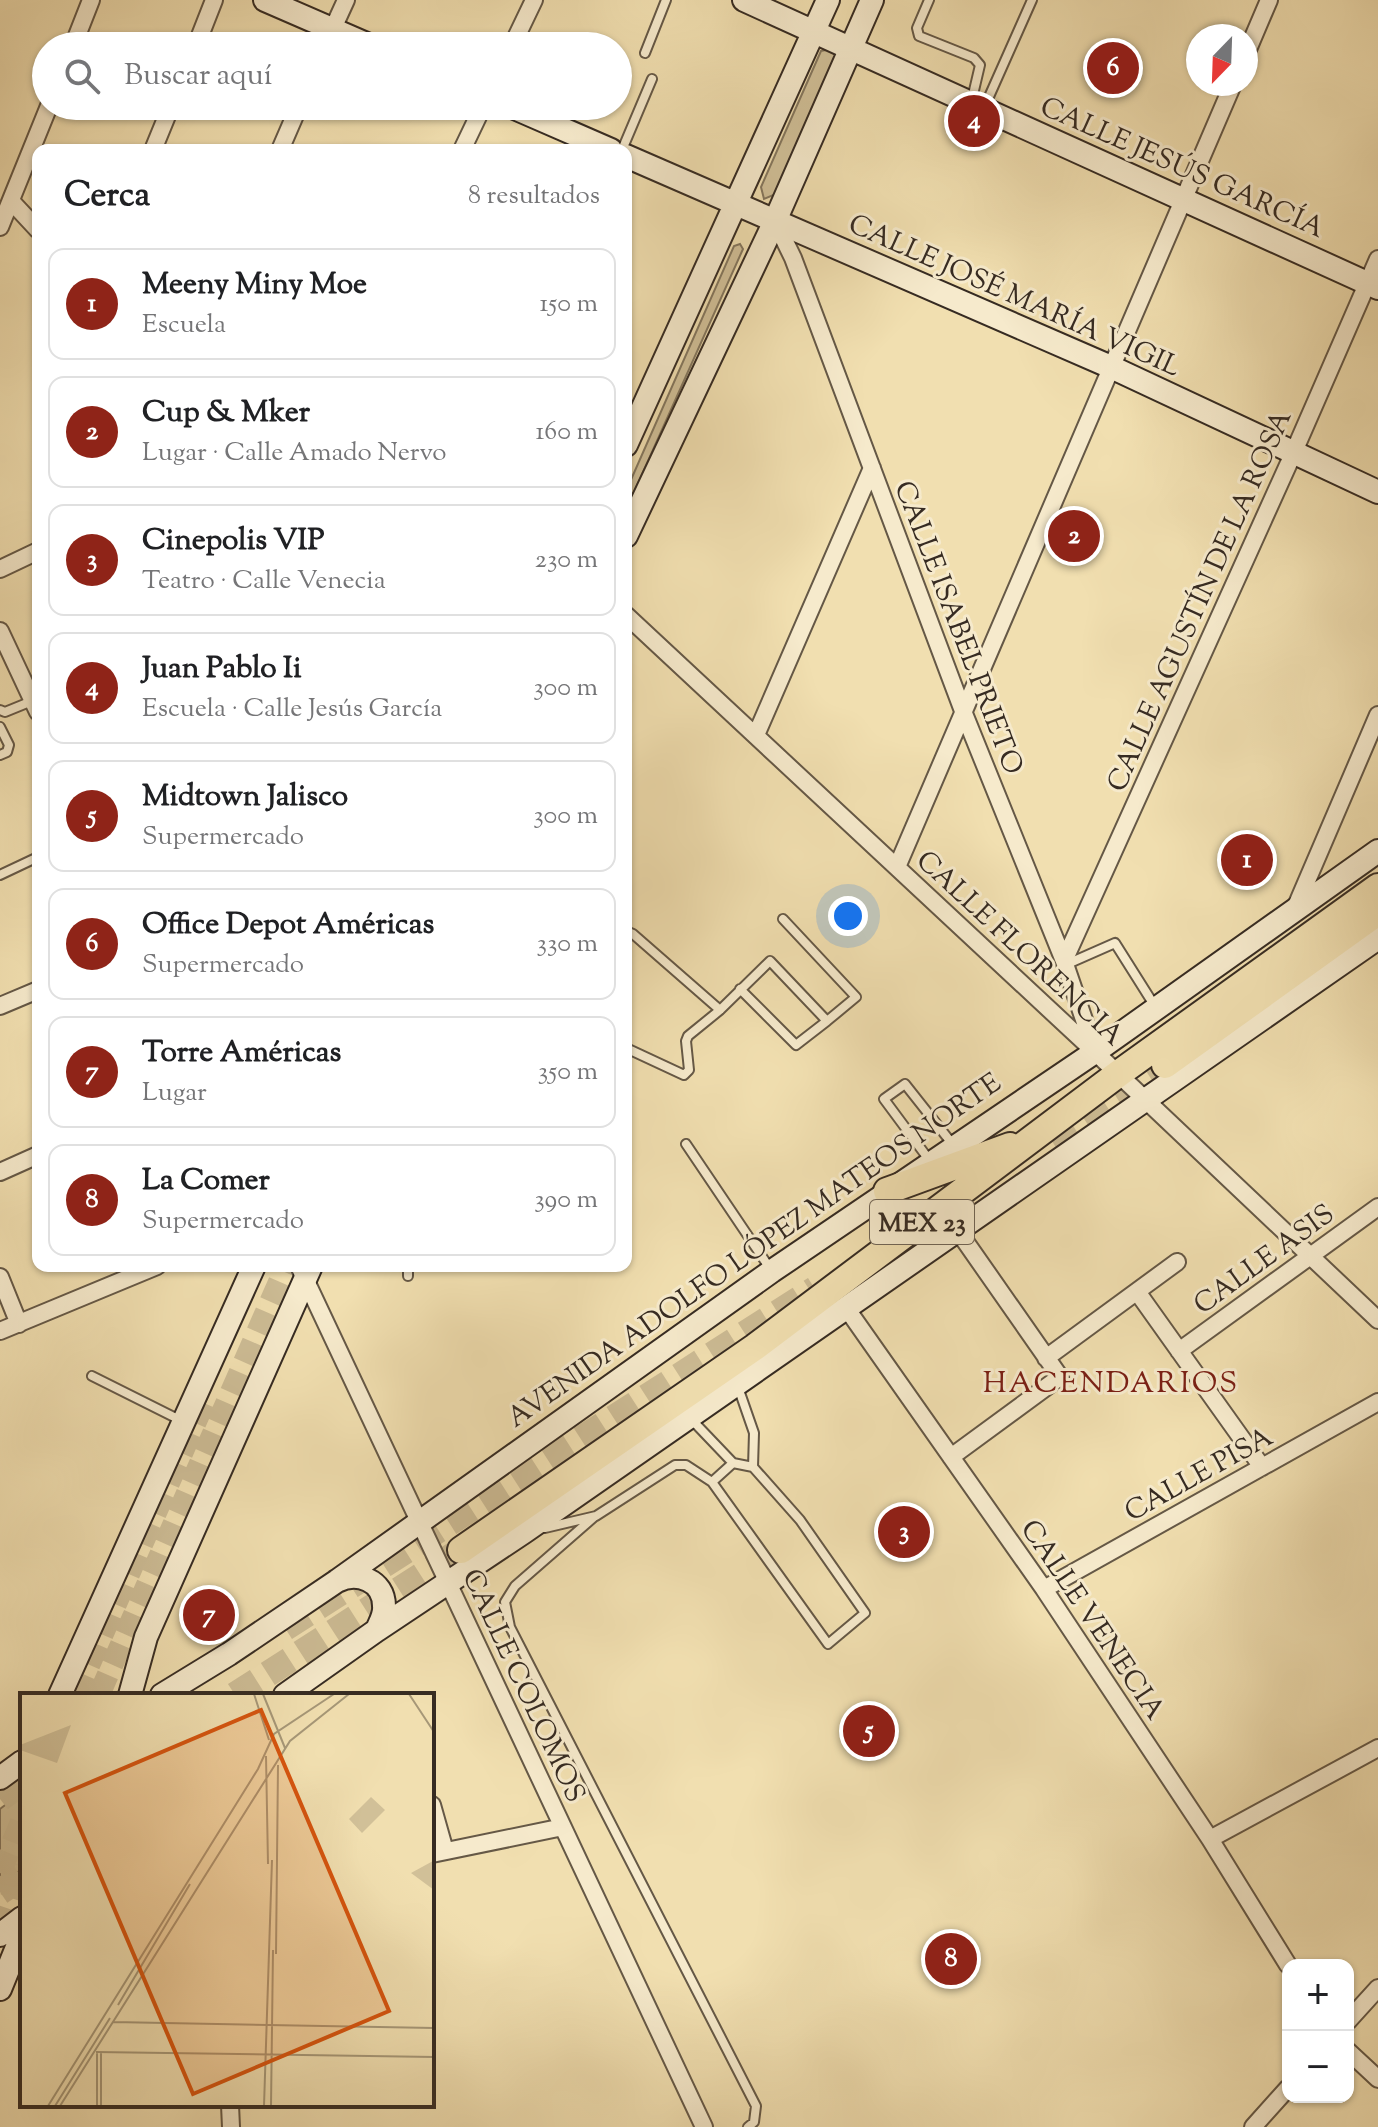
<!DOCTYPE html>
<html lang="es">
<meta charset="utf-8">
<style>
:root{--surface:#fff;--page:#f2f2f2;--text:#202124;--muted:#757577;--line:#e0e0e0;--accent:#8f2418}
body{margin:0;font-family:"Sorts Mill Goudy",serif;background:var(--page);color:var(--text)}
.controls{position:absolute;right:24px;bottom:24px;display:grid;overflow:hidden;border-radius:16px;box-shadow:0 2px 6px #0004}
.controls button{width:72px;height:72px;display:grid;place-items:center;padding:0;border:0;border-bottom:2px solid var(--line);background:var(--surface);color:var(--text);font:40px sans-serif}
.compass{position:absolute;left:1186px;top:24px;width:72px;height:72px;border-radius:50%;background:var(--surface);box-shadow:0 2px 6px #0004;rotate:203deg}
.you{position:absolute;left:848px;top:916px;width:28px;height:28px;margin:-20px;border:6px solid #fff;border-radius:50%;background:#1a73e8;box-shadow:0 0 0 12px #1a73e833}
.badge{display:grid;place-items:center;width:52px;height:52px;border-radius:50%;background:var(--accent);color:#fff;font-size:26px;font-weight:700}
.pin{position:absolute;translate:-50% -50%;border:4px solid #fff;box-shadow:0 2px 8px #0006}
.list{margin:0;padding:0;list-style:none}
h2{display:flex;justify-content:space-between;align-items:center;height:104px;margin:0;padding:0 32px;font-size:34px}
h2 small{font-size:26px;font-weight:400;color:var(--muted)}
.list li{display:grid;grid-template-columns:52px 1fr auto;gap:24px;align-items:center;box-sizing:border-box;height:112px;margin:0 16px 16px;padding:0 16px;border:2px solid var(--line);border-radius:16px}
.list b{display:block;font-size:30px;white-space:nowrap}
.list p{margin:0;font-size:26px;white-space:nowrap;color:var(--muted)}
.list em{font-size:26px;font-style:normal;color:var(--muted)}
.icon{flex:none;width:44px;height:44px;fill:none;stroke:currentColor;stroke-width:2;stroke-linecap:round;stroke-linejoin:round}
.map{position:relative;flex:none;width:1378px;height:2127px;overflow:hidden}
.search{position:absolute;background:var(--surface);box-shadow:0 2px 6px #0004;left:32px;top:32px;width:600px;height:88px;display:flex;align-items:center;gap:20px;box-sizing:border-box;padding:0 28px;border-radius:44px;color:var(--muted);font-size:30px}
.panel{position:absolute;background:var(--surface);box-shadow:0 2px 6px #0004;left:32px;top:144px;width:600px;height:1128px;border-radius:16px}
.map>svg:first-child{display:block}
.green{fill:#d1c098;stroke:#84765d;stroke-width:2}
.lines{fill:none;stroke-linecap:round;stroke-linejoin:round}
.secondary-tunnel{stroke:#ccbb94;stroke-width:22;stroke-dasharray:22 11;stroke-linecap:butt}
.primary-tunnel{stroke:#ccbb94;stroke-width:26;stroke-dasharray:26 13;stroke-linecap:butt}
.lane-casing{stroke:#655846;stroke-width:12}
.street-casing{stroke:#655846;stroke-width:20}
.secondary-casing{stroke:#362b22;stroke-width:26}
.primary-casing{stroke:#362b22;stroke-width:30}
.lane{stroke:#f6eacc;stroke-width:8}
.street{stroke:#f6eacc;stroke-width:16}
.secondary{stroke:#f6eacc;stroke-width:22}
.primary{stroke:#f1dfb0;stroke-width:26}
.labels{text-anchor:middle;stroke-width:6;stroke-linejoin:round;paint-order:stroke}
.shield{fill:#f6eacc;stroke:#706455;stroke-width:2}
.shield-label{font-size:26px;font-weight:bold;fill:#362b22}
.street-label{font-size:28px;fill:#362b22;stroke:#f6eacc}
.neighbourhood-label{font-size:30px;letter-spacing:2px;fill:#7a1f14;stroke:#f6eacc}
.inset-road{fill:none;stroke:#a69777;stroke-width:2}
.view{fill:#d6540e;fill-opacity:0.15;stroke:#d6540e;stroke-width:4}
.inset-edge{fill:none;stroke:#362b22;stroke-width:4}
</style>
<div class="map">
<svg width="1378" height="2127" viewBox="0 0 1378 2127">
<rect width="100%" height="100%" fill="#f1dfb0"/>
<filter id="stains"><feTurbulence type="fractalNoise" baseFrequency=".0025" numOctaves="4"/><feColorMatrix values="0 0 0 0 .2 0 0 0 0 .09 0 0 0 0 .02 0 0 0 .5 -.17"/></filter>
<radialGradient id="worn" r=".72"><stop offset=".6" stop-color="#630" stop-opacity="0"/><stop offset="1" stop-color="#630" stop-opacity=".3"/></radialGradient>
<path class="green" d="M831,49L836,57L776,194L764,199L761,187L821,51Z
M740,244L743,249L626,510V491L734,246Z
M22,1792V1869L0,1885V1809Z"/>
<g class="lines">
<path class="secondary-tunnel" d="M76,1695L204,1403
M99,1695L286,1266
M0,1873L22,1819
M0,1929L22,1866"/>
<path class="primary-tunnel" d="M1050,1138L1165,1065
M285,1628L815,1289
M235,1695L461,1550
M0,1799L22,1782
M0,1892L22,1877"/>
<defs>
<path id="lane" d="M929,0L917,28L919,36L974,58L980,65L972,99
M645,53L666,0
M984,108L1032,0
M622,150L652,79
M0,710L5,712L32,701
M0,727L9,745L7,752L0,755
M0,875L38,857
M626,931L633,934L720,1010L688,1036L686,1041L689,1070L684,1075L626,1048
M1065,965L1115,943L1156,1008
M740,989L796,1045L827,1021
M720,1010L770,961L827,1021L856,997L783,919
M686,1144L771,1270
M930,1161L884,1099L905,1084L954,1146
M408,1266V1276
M92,1376L184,1422
M738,1387L754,1433L753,1467
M712,1482L733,1463
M594,1517L515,1586L505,1602L510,1627L756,2106L754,2122L748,2127
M545,1528L596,1516L675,1465H686L712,1482L828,1644L865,1613L800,1520L753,1467L733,1463L691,1419"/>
<path id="street" d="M73,46L91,0
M196,46L214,0
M325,46L346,0
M512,46L534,0
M1246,54L1269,0
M153,150L171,106
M280,150L299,106
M462,150L483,106
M11,201L38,230
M775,221L793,258L963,711L1064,961L1093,1046
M0,227L49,106
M0,569L38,551
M626,615L1095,1052L1378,1320
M0,631L38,712
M756,735L872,468
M897,867L1233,84
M1294,911L1378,715
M1064,961L1293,454L1378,259
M0,1006L38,990
M0,1172L38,1155
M299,1266L704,2127
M0,1277L19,1324
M1138,1293L1262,1467
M847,1309L1044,1589L1210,1839L1288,1965
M0,1331L157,1266
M1179,1351L1378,1207
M1046,1358L1177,1262
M951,1457L1060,1377L958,1231
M1044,1589L1378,1402
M432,1805L445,1851
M1210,1839L1378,1748
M432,1854L563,1827
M1348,2021L1378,1988
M1348,2051L1378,2079
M230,2105L231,2127
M1253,2127L1288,2088"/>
<path id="secondary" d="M265,0L371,46
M744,0L1378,288
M510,106L611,150
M626,156L1111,367L1378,492
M626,445L828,0
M626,536L775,221L872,0
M337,1581C357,1571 384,1580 384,1606C385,1615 380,1622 377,1630
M60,1695L254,1266
M130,1695L146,1637L311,1266
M162,1695L229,1654L337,1581L772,1271L1095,1052L1378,851
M285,1695L377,1630L524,1532L1378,938
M0,1778L22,1762
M0,1935L22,1918
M0,1989L22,1935"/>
<path id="primary" d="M1165,1065L1378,912
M887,1191L1010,1146
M461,1550L755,1347L1118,1074L1378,887"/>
</defs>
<use href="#lane" class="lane-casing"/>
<use href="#street" class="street-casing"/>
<use href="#secondary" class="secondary-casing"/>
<use href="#primary" class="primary-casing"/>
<use href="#lane" class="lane"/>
<use href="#street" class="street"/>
<use href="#secondary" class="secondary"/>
<use href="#primary" class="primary"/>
</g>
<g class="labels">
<rect class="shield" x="870" y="1200" width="104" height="44" rx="6"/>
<g class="shield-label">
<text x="922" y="1231">MEX 23</text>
</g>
<g class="street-label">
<text transform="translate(1183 166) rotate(24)" y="10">CALLE JESÚS GARCÍA</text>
<text transform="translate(1015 294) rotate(24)" y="10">CALLE JOSÉ MARÍA VIGIL</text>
<text transform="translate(1198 600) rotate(-66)" y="10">CALLE AGUSTÍN DE LA ROSA</text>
<text transform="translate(960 627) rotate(69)" y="10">CALLE ISABEL PRIETO</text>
<text transform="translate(1021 947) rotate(43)" y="10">CALLE FLORENCIA</text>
<text transform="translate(753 1249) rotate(-35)" y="10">AVENIDA ADOLFO LÓPEZ MATEOS NORTE</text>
<text transform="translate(1263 1258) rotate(-36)" y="10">CALLE ASIS</text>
<text transform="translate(1198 1473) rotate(-29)" y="10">CALLE PISA</text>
<text transform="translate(1094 1619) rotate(56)" y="10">CALLE VENECIA</text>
<text transform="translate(525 1685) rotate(65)" y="10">CALLE COLOMOS</text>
</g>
<g class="neighbourhood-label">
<text x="1111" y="1392">HACENDARIOS</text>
</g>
</g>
<g transform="translate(20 1693)">
<rect width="414" height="414" fill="#f1dfb0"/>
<path d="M51,32L37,70L0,57V52ZM351,104L365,117L342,140L329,126ZM413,168L414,170V197L391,180Z" fill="#d1c098"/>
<path class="inset-road" d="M234,1L249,47M243,1L265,55M389,1L414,39M246,63L248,171M256,261L258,72M98,312L170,191M93,329L414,335M76,359L414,364M28,413L238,76L254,41L314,1M35,413L90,325M40,413L270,48L329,1M77,413V359M81,413V359M244,413L252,167M251,413L253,257"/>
<path class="view" d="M241,17L369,318L173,401L45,100Z"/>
<rect width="414" height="414" class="inset-edge"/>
</g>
<rect width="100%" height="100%" filter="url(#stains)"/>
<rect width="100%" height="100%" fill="url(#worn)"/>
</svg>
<div class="controls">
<button>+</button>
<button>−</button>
</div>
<svg class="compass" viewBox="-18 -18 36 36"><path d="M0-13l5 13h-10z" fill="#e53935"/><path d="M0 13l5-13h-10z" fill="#757577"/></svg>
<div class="you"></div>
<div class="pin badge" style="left:1247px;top:860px">1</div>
<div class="pin badge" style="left:1074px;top:536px">2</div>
<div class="pin badge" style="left:904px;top:1532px">3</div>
<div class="pin badge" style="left:974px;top:121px">4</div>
<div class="pin badge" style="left:869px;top:1731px">5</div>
<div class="pin badge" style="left:1113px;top:68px">6</div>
<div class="pin badge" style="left:209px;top:1615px">7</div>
<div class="pin badge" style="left:951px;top:1959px">8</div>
<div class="search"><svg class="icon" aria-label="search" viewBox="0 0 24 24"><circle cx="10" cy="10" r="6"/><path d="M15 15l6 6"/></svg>Buscar aquí</div>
<section class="panel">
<h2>Cerca<small>8 resultados</small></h2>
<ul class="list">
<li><span class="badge">1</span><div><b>Meeny Miny Moe</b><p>Escuela</p></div><em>150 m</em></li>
<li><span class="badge">2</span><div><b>Cup &amp; Mker</b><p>Lugar · Calle Amado Nervo</p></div><em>160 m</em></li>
<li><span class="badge">3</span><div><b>Cinepolis VIP</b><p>Teatro · Calle Venecia</p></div><em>230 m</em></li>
<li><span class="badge">4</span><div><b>Juan Pablo Ii</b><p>Escuela · Calle Jesús García</p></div><em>300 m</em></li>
<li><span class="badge">5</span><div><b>Midtown Jalisco</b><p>Supermercado</p></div><em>300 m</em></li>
<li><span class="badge">6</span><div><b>Office Depot Américas</b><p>Supermercado</p></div><em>330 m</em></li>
<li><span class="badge">7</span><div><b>Torre Américas</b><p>Lugar</p></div><em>350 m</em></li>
<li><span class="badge">8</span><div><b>La Comer</b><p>Supermercado</p></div><em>390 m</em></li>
</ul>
</section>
</div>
